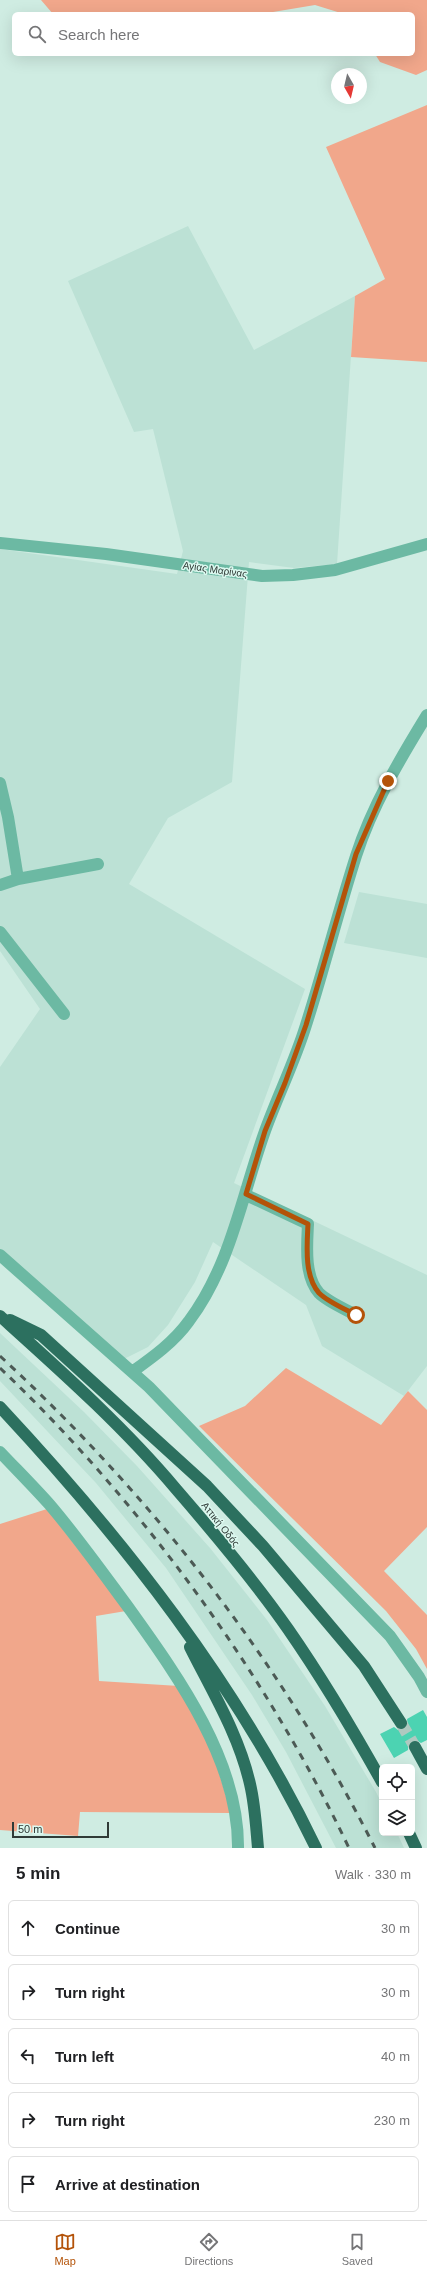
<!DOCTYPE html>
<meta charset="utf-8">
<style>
:root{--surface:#fff;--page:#f2f2f2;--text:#202124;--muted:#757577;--line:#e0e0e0;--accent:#b45309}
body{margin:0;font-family:Helvetica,sans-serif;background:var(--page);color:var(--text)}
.controls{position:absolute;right:12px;bottom:12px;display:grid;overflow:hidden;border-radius:6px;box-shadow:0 4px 16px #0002}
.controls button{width:36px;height:36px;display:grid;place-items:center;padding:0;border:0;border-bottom:1px solid var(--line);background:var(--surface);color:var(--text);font:20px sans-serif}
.compass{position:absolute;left:331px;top:68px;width:36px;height:36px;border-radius:50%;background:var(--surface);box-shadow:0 4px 16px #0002;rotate:172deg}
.scale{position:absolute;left:12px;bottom:10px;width:97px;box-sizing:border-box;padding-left:4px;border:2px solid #303b37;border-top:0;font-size:11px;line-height:14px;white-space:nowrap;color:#303b37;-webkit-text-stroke:3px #dcf9f0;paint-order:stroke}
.stop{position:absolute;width:12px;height:12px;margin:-9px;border:3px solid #b45309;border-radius:50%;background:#fff}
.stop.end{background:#b45309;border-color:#fff;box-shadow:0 1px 4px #0008}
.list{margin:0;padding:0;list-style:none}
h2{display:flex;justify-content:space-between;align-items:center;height:52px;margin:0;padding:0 16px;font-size:17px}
h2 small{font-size:13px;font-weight:400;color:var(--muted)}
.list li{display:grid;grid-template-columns:26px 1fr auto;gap:12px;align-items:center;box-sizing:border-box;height:56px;margin:0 8px 8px;padding:0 8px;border:1px solid var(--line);border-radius:6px}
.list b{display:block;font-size:15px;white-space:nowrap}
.list em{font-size:13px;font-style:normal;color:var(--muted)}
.icon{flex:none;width:22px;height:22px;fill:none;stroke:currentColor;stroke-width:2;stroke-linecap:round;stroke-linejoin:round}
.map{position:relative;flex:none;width:427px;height:1848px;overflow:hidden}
.search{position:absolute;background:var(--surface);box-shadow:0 4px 16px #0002;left:12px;right:12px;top:12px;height:44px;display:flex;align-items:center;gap:10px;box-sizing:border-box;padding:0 14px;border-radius:6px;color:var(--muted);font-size:15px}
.sheet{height:372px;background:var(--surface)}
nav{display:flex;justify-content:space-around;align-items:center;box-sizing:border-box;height:56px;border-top:1px solid var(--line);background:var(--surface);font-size:11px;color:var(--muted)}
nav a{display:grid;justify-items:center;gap:2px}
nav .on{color:var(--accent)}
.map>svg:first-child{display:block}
.built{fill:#bce1d5}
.green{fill:#f1a78b}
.building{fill:#4cd3b2}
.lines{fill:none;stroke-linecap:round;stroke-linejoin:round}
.highway-tunnel{stroke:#afc9c0;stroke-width:12;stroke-dasharray:12 6;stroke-linecap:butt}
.minor{stroke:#6cb9a3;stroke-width:12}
.highway{stroke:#2c705f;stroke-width:12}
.rail{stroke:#4c5a55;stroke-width:3;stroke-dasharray:7 7;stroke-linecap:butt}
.route{stroke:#b45309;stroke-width:5}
.labels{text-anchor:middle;stroke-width:3;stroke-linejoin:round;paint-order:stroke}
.street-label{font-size:10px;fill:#303b37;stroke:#dcf9f0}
</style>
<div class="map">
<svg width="427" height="1848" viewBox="0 0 427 1848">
<rect width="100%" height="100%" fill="#cfece2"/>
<path class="built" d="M188,226L254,350L355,296L337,564L294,568L249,562L232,782L168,818L129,884L305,989L234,1183L427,1275V1366L404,1396L322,1346L306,1305L213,1242L195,1282L168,1325L148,1347L124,1359L0,1251V1067L40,1009L0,951V549L177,574L183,551L153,429L134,432L68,281Z
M359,892L427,904V958L344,943Z
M0,1333L84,1412L137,1466L210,1548L267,1620L325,1706L376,1792L382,1804V1833H397L404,1848H336L286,1752L252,1695L166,1568L96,1483L0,1381Z"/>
<path class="green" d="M41,0H427V70L416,75L380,62L375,54H413V14H344L315,5L261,14H53Z
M427,105V362L351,357L355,296L385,279L326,147Z
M286,1368L381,1425L408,1391L427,1410V1527L384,1571L427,1615V1669L416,1649L386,1611L199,1426L245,1406Z
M47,1509L126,1611L96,1616L99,1681L179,1686L214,1756L231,1813L80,1812L78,1836L0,1830V1524Z"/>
<path class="building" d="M423,1710L427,1717V1740L421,1743L416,1740L411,1741L408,1746V1750L394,1758L380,1734L394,1727L398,1730L405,1729L408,1726L407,1719Z"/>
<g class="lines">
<path class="highway-tunnel" d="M401,1723L415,1747"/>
<path class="minor" d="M0,543L106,554L262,576L293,575L335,570L427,544
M0,783L8,817L18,879
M0,885L18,879L98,864
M0,932L64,1014
M246,1195L308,1224C307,1245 304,1276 319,1293C328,1302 345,1309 356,1315
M0,1255L149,1387L390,1636L419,1677L427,1692
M132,1372C153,1357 174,1342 189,1321C231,1265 242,1195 265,1131C278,1095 295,1061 306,1025C324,969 338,912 356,856C372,806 400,759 427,715
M0,1452C17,1470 34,1487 50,1505C79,1539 105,1576 131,1611C179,1678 239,1762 238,1848"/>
<path class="highway" d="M0,1316C61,1371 123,1426 176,1489C215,1534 254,1580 288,1629C322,1678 353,1730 382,1782
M10,1320L41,1335L207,1486L263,1546L364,1666L401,1723
M0,1407C124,1540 237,1684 316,1848
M190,1647C212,1691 239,1735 250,1784C255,1805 256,1826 258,1848
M415,1747L427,1769
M409,1833L416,1848"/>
<path class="rail" d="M0,1356C153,1497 281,1662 375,1848
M0,1368C141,1502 265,1672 349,1848"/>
</g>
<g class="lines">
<path class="route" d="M356,1315C345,1309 328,1302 319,1293C304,1276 307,1245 308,1224L246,1194L265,1131L285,1083L306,1025L356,854L388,781"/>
</g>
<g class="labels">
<g class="street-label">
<text transform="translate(215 569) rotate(8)" y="4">Αγίας Μαρίνας</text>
<text transform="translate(221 1524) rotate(51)" y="4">Αττική Οδός</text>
</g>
</g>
</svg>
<div class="controls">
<button><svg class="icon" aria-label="locate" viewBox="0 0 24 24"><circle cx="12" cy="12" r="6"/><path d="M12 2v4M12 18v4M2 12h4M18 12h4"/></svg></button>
<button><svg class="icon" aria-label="layers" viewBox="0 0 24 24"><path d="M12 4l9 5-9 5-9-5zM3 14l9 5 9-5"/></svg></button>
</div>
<svg class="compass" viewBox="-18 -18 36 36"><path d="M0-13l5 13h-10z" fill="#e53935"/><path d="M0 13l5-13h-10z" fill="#757577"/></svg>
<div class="scale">50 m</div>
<div class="stop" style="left:356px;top:1315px"></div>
<div class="stop end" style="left:388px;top:781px"></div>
<div class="search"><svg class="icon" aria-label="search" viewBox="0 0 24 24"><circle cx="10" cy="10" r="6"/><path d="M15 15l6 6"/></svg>Search here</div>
</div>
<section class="sheet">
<h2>5 min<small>Walk · 330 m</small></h2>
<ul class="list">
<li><svg class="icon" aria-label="ahead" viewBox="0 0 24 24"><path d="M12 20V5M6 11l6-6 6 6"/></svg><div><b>Continue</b></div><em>30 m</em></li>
<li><svg class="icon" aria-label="right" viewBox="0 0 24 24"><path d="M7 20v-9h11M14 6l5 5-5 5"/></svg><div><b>Turn right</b></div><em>30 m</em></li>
<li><svg class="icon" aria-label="left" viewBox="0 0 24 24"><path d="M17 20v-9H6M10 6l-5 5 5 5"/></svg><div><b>Turn left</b></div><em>40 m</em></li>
<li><svg class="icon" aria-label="right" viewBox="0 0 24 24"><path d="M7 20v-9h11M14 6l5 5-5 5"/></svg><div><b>Turn right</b></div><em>230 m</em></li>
<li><svg class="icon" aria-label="arrive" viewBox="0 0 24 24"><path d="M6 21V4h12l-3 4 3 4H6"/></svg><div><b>Arrive at destination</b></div></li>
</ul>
</section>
<nav>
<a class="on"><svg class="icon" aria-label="map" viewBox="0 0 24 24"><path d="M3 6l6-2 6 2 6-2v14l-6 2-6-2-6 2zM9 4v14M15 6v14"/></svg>Map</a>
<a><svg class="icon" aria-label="directions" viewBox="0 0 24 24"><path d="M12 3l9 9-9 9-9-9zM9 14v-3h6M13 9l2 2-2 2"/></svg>Directions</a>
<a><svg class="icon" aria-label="saved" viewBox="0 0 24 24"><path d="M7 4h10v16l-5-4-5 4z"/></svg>Saved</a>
</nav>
